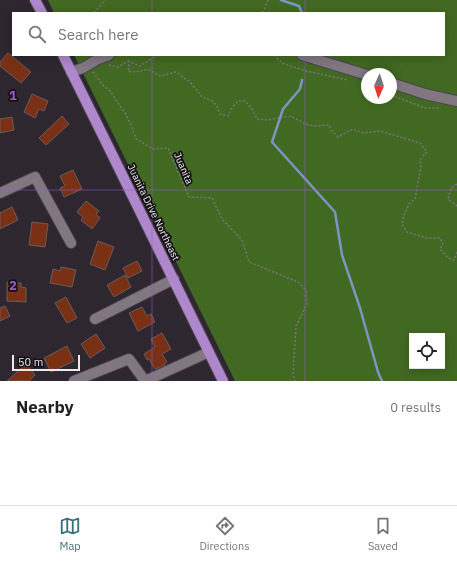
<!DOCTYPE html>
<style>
:root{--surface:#fff;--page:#f2f2f2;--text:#222;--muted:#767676;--line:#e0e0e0;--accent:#3a6d79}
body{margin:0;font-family:"IBM Plex Sans",sans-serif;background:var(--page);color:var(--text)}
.controls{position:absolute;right:12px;bottom:12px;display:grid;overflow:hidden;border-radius:0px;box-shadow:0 2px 10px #0003}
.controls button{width:36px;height:36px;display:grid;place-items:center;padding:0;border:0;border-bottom:1px solid var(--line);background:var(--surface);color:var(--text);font:20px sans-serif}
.compass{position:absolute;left:361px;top:68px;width:36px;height:36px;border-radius:50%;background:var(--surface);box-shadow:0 2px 10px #0003;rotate:183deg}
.scale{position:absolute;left:12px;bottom:10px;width:68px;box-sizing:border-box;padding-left:4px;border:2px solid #ede8ee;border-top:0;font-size:11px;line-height:14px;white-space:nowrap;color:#ede8ee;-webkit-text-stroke:3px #141115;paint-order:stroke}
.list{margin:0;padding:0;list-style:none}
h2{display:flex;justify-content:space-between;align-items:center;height:52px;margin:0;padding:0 16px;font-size:17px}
h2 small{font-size:13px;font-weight:400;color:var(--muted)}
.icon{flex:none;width:22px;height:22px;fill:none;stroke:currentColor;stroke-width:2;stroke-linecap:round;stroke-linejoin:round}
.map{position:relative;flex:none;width:457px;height:381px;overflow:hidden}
.search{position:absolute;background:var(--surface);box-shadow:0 2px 10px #0003;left:12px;right:12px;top:12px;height:44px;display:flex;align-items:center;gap:10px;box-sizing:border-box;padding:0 14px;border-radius:0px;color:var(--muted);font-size:15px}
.sheet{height:124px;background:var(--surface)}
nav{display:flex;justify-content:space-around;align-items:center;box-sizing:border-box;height:56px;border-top:1px solid var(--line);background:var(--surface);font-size:11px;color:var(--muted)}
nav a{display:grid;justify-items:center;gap:2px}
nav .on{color:var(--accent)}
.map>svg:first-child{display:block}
.forest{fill:#426922;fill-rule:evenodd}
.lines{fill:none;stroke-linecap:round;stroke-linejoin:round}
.stream{stroke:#7a96c3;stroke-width:2.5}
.building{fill:#793015;stroke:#6a5c58}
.minor-casing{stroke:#4a434b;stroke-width:12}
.major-casing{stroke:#4a434b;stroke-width:12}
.path{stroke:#7a747c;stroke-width:1.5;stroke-dasharray:2 2;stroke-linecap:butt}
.minor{stroke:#807781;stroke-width:10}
.major{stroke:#ae87cc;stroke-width:10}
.grid{fill:none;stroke:#985bcb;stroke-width:1;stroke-opacity:0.55}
.labels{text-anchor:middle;stroke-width:3.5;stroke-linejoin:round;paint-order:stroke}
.street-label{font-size:10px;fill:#ede8ee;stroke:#141115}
.grid-label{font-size:13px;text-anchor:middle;font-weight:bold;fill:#985bcb;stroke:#141115;stroke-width:3.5;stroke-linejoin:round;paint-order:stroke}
</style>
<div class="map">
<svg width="457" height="381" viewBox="0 0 457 381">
<rect width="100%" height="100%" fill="#2e2730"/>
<path class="forest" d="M48,0H457V381H235L74,55H444V13H54ZM367,74H391V98H367ZM412,336H442V366H412Z"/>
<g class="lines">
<path class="stream" d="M281,0L299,6L302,13
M302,80L300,89L283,109L272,142L335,212L342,255L360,308L378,372L382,381"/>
</g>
<path class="building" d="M8,53L31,72L21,83L0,66V62Z
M32,94L48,101L44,111L39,109L35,118L24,112Z
M62,116L69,124L46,145L39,138Z
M12,117L14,130L0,133V119Z
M73,170L82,189L64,197L60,188L65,186L60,176Z
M86,201L99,211L96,214L100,218L92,229L81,220L83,217L77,212Z
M12,207L18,220L0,229V213Z
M32,222L48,224L45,247L29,245Z
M98,241L114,247L105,270L90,264Z
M137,261L142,271L128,278L123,268Z
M61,267L76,270L72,287L50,283L53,269L60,271Z
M125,275L131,287L114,297L107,285Z
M7,282L21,283V287L26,288V302L7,301Z
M66,297L77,318L67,323L55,303Z
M5,306L10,316L0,321V308Z
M142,307L147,316L151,314L155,322L138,331L129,313Z
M162,333L171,349L162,354L167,362L164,364L165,365L155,369L149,359L147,360L144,354L155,347L151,339Z
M96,334L105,348L90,358L81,344Z
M67,346L74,361L51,372L44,358Z
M26,364L35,375L29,381H7Z"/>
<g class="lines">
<defs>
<path id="minor" d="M302,55L367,75
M71,72L83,68L98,59L109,55
M391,83L425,94L457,101
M0,193L35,177L71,243
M95,319L174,279
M74,381L129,359L145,381L209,352"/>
<path id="major" d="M35,0L42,13
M63,55L108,146L223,381"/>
</defs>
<use href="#minor" class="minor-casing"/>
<use href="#major" class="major-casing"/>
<path class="path" d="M95,13V12L105,0
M263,13L268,0
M274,55L282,63L306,71L348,80
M128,61L140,66L158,55
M109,65L118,67L128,61L129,66L128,71C135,73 141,71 148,69L160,76L176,72L190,82L202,97L212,101L217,106L220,114L228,116L232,108L238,101H245L252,109L257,119L267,120L291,116L305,124L314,126L329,125L332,131L338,137L353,129L363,133L380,131L420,143L427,152L420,160L421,167L415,199L409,204L404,215L402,224L407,232L427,238H440L443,244L440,249L448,258L454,260L457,252
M93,72L102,84L110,91L125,113L131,125L136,139L153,149L168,148L189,197L212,198L222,219L242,240L249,262L298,282L306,290L307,304L296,326L293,374L295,381
M391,95L425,108H441
M457,184L451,188L448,199L457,206"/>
<use href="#minor" class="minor"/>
<use href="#major" class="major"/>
</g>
<path class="grid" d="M152,0V13M305,0V13M152,55V381M305,55V381M0,190H457"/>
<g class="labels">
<g class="street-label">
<text transform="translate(184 168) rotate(67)" y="4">Juanita</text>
<text transform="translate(154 212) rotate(64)" y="4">Juanita Drive Northeast</text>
</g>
</g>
<g class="grid-label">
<text x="13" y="100">1</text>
<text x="13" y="290">2</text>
</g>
</svg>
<div class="controls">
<button><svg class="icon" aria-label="locate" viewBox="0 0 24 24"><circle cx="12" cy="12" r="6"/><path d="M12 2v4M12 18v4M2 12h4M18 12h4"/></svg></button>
</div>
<svg class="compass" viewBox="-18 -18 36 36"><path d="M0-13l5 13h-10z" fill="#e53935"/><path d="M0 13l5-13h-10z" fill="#767676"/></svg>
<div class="scale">50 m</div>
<div class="search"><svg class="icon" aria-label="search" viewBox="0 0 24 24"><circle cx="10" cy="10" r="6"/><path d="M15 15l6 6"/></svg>Search here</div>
</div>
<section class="sheet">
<h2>Nearby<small>0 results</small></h2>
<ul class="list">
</ul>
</section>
<nav>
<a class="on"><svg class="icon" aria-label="map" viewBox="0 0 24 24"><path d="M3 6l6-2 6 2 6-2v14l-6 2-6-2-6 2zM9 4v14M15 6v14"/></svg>Map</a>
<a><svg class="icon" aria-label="directions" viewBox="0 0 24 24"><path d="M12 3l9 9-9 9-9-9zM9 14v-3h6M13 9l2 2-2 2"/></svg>Directions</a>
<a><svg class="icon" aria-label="saved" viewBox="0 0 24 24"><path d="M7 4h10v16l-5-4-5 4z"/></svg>Saved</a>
</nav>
